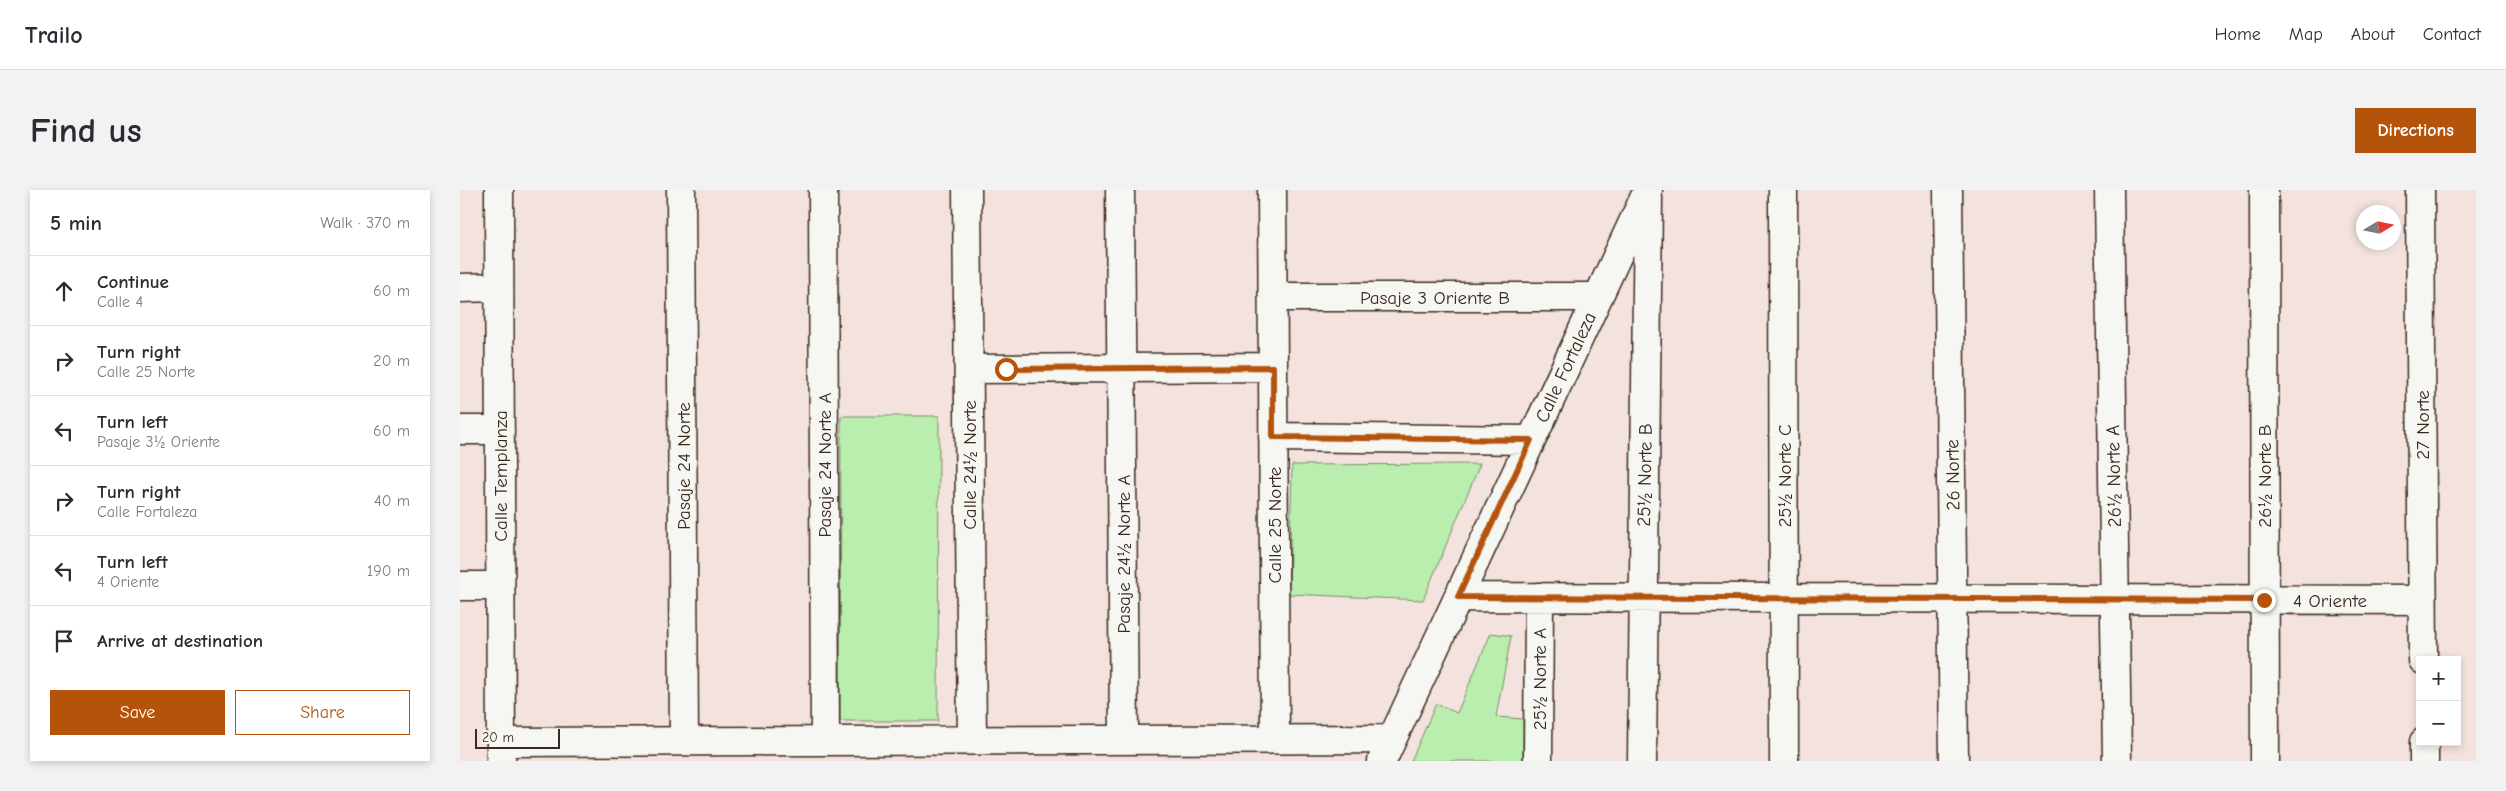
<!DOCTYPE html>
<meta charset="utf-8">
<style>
:root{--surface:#fff;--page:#f2f2f3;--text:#2b2b33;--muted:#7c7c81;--line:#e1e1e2;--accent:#b45309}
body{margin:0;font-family:"Comic Neue",sans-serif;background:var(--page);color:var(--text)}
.controls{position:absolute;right:15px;bottom:15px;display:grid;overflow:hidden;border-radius:0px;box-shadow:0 2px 8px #0003}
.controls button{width:45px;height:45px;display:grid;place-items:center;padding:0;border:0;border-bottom:1px solid var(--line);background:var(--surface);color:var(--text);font:25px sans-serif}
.compass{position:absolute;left:1896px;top:15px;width:45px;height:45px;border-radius:50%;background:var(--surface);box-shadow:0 2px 8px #0003;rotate:80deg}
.scale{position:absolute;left:15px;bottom:12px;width:85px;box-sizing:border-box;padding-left:5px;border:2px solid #3b2a1e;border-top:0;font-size:14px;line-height:18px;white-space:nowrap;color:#3b2a1e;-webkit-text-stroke:4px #f6f6f2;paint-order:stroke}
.stop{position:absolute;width:15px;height:15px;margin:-11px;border:4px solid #b45309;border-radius:50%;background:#fff}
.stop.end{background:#b45309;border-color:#fff;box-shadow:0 1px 5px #0008}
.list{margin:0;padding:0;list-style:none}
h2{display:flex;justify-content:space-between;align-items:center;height:65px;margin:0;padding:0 20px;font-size:21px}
h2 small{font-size:16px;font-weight:400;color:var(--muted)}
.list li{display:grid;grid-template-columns:32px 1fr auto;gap:15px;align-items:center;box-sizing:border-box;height:70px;padding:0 20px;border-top:1px solid var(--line)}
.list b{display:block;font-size:19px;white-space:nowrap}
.list p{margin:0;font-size:16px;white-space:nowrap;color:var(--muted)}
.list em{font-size:16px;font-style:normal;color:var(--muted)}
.actions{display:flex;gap:10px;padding:15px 20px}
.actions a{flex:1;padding:11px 0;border:1px solid var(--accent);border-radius:0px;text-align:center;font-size:18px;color:var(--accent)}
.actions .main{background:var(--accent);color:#fff}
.icon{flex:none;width:28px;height:28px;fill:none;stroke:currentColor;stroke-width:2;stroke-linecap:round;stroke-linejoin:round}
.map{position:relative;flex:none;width:2016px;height:571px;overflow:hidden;border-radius:0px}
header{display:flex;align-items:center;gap:30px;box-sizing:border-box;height:70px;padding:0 25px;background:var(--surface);border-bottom:1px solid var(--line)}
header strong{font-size:24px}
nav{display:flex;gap:28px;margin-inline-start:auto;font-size:18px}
.intro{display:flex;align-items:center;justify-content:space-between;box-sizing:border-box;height:120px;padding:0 30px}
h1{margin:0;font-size:35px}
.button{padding:12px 22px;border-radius:0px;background:var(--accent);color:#fff;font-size:18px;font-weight:700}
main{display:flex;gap:30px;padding:0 30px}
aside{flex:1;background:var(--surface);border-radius:0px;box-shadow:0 2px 8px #0003}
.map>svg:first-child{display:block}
.green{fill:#baeeae;stroke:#7a8c66}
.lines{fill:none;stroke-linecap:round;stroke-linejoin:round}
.minor-casing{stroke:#3b2a1e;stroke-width:31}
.minor{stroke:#f6f6f2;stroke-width:28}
.route{stroke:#b45309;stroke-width:6}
.labels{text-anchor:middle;stroke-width:5;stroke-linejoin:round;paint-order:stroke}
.street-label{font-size:19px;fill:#3b2a1e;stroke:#f6f6f2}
</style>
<header>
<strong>Trailo</strong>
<nav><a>Home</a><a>Map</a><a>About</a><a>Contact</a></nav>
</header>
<div class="intro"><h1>Find us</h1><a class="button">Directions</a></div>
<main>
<aside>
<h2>5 min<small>Walk · 370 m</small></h2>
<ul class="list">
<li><svg class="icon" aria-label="ahead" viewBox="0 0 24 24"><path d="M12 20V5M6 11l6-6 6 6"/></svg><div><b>Continue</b><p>Calle 4</p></div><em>60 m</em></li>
<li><svg class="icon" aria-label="right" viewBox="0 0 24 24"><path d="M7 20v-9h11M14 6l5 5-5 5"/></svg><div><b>Turn right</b><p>Calle 25 Norte</p></div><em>20 m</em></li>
<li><svg class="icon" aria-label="left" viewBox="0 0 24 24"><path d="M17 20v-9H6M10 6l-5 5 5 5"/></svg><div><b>Turn left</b><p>Pasaje 3½ Oriente</p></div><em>60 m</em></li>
<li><svg class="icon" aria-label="right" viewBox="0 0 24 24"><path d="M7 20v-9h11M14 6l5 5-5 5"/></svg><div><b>Turn right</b><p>Calle Fortaleza</p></div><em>40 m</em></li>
<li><svg class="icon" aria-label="left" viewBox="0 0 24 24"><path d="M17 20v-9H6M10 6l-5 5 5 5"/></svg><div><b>Turn left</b><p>4 Oriente</p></div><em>190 m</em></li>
<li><svg class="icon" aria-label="arrive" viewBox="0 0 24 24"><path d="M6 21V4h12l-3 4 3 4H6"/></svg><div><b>Arrive at destination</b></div></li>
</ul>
<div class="actions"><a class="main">Save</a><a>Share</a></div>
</aside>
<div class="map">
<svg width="2016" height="571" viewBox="0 0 2016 571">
<rect width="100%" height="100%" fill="#f4e2de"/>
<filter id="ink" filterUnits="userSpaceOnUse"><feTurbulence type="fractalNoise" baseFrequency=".02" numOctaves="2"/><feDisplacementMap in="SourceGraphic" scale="10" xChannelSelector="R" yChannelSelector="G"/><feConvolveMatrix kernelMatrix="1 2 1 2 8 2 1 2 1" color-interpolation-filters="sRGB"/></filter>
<g filter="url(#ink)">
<path class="green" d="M381,226H479L478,531H380Z
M1020,274L963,410L829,404L832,275Z
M1031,443L1051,446L1036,527L1063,529V571H951L976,514L997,523Z"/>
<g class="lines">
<defs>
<path id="minor" d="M39,0L41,571
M221,0L224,551
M363,0L365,551
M507,0L512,550
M660,0L664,550
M812,0L815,549
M1323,0L1324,571
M1488,0L1494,571
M1649,0L1657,571
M1804,0L1805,571
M1960,0L1963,470
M0,98L39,97
M813,107H1138
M509,179L813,177
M0,240H40
M813,247L1071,250
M0,396H40
M998,407L1962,410
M41,552L932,549
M1964,552V571
M922,571L1188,0
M1078,571L1079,407
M1182,571L1188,8"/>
</defs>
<use href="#minor" class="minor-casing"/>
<use href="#minor" class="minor"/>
</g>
</g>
<g class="lines" filter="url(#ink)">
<path class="route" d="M546,179L813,177V247L1071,250L998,407L1804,410"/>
</g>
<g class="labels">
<g class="street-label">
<text x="975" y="114">Pasaje 3 Oriente B</text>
<text transform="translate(1105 177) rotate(-65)" y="7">Calle Fortaleza</text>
<text transform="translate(1962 235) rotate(-90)" y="7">27 Norte</text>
<text transform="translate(364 275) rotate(-90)" y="7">Pasaje 24 Norte A</text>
<text transform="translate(509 275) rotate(-90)" y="7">Calle 24½ Norte</text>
<text transform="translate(223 276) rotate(-90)" y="7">Pasaje 24 Norte</text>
<text transform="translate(1184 285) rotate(-89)" y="7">25½ Norte B</text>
<text transform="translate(1492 285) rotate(-91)" y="7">26 Norte</text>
<text transform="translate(40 286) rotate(-90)" y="7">Calle Templanza</text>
<text transform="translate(1324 286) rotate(-90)" y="7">25½ Norte C</text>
<text transform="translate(1653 286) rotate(-91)" y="7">26½ Norte A</text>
<text transform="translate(1804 286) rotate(-90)" y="7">26½ Norte B</text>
<text transform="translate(814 335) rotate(-90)" y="7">Calle 25 Norte</text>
<text transform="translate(663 364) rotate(-90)" y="7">Pasaje 24½ Norte A</text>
<text x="1870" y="417">4 Oriente</text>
<text transform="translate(1079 489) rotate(-90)" y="7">25½ Norte A</text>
</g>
</g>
</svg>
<div class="controls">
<button>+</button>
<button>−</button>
</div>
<svg class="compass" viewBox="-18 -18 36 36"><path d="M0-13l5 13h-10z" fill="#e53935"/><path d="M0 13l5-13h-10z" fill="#7c7c81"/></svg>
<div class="scale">20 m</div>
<div class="stop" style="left:546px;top:179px"></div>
<div class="stop end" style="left:1804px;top:410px"></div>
</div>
</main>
